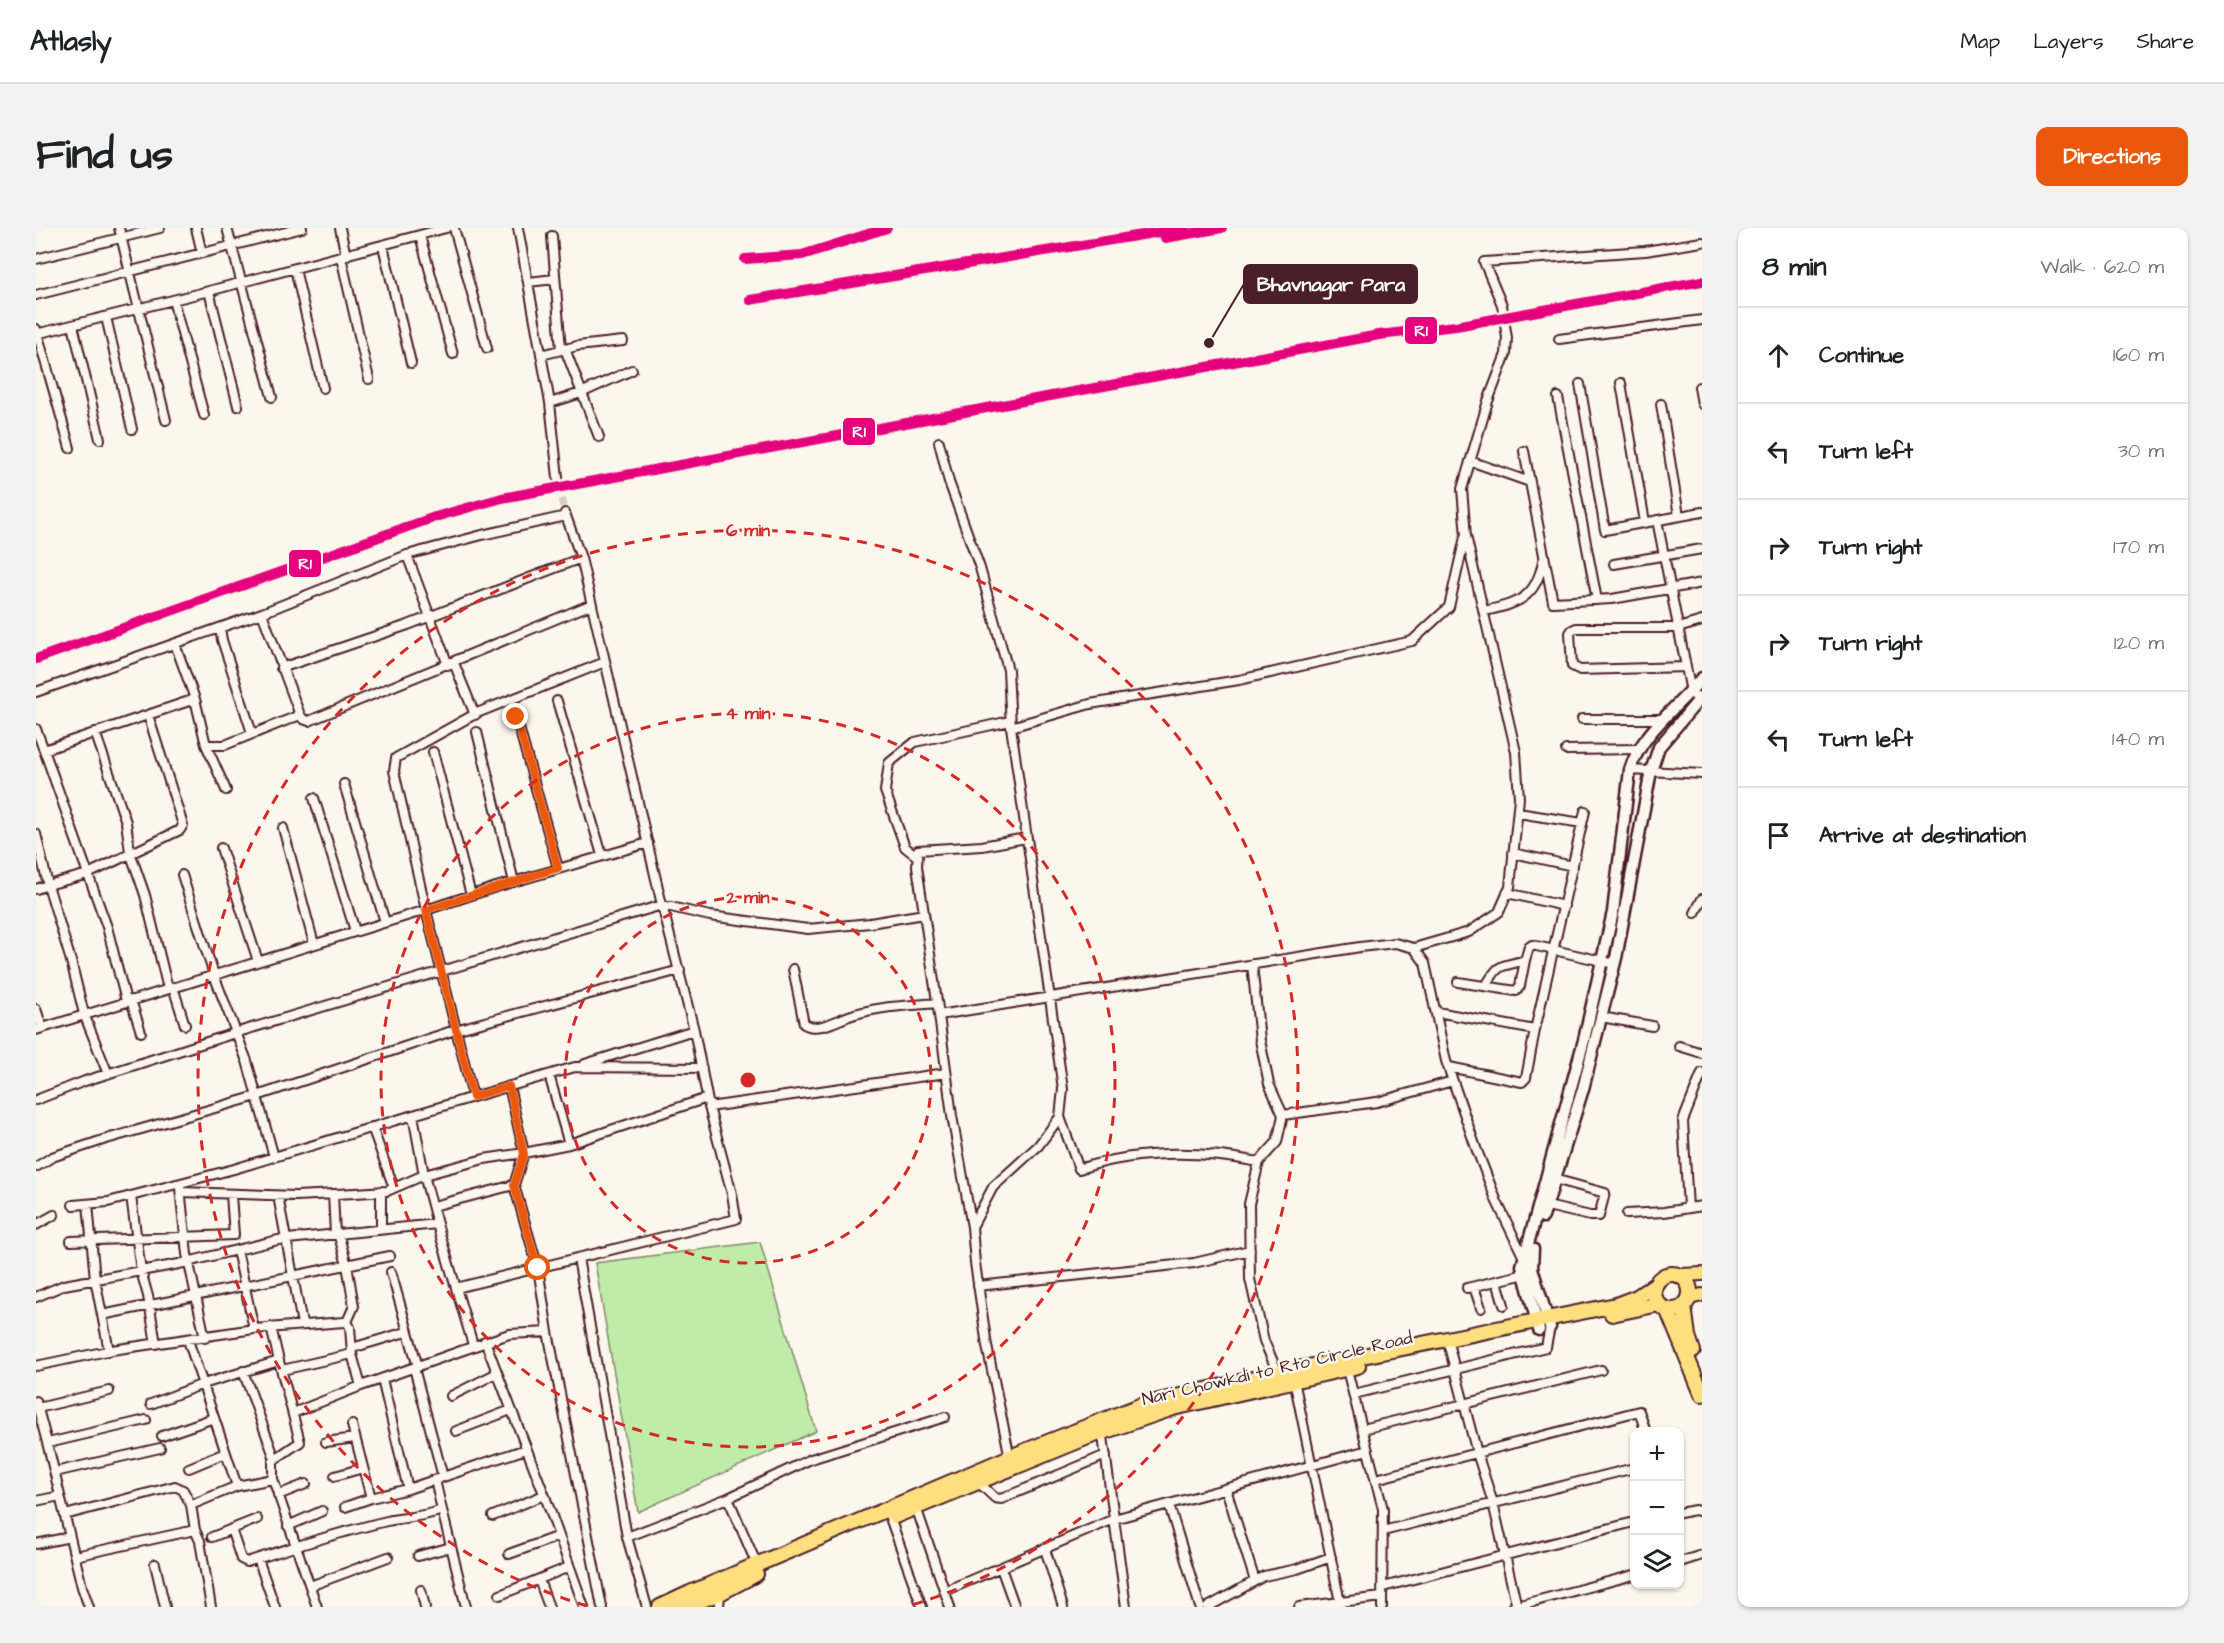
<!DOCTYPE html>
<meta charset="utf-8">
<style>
:root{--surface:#fff;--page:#f2f2f2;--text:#202124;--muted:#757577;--line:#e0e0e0;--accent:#ea580c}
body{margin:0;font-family:"Architects Daughter",sans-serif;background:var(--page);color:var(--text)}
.controls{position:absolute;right:18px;bottom:18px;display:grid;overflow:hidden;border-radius:12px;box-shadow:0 2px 4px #0004}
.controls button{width:54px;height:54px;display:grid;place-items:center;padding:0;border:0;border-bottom:2px solid var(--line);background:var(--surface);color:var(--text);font:30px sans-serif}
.stop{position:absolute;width:18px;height:18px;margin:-14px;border:4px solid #ea580c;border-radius:50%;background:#fff}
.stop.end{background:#ea580c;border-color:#fff;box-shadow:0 2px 6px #0008}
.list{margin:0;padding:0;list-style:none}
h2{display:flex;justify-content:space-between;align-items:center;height:78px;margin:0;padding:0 24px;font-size:26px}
h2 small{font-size:20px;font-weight:400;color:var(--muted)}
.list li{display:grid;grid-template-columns:39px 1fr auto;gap:18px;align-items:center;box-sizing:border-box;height:96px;padding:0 24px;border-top:2px solid var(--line)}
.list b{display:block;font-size:22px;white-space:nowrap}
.list em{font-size:20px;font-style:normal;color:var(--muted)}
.icon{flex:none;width:33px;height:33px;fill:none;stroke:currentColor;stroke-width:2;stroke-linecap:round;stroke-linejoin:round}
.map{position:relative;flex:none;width:1666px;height:1379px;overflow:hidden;border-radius:12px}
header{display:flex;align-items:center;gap:36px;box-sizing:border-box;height:84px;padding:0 30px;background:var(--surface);border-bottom:2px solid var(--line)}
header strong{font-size:28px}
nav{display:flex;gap:33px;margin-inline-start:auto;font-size:21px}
.intro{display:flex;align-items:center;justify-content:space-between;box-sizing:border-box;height:144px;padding:0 36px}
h1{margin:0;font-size:42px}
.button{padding:15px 27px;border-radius:12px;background:var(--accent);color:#fff;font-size:21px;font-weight:700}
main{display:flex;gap:36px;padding:0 36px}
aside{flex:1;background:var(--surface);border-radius:12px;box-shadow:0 2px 4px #0004}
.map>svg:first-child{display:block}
.green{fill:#bfeca9;stroke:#84866a;stroke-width:1.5}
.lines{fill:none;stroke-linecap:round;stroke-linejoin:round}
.street-tunnel{stroke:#d8ccc5;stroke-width:8;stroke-dasharray:8 4;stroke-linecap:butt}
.street-casing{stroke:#4a1f2b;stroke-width:12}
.secondary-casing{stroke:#4a1f2b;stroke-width:15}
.primary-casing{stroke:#4a1f2b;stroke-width:16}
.highway-casing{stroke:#4a1f2b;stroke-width:18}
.street{stroke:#fbf7ec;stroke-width:8}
.secondary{stroke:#fbf7ec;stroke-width:10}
.primary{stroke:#fedf80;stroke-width:12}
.highway{stroke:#fedf80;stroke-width:14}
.rail-1-casing{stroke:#fbf7ec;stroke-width:15}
.rail-1{stroke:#e5007d;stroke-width:10}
.route{stroke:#ea580c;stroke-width:8}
.ring{fill:none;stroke:#d62828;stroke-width:3;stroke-dasharray:10 8}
.labels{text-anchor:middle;stroke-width:5;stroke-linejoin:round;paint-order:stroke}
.street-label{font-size:18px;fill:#4a1f2b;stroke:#fbf7ec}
.centre{fill:#d62828;stroke:#fbf7ec;stroke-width:3}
.ring-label{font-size:18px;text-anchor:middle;font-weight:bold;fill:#d62828;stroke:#fbf7ec;stroke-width:5;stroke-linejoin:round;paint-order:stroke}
.leader{fill:none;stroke:#4a1f2b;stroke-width:2}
.callout-dot{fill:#4a1f2b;stroke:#fbf7ec;stroke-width:2}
.callout{fill:#4a1f2b;stroke:#4a1f2b;stroke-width:2}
.callout-label{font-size:20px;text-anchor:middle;font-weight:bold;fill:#fff}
.line-badge{stroke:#fbf7ec;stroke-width:2}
.badge-label{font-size:16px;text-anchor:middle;font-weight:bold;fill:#fff}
</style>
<header>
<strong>Atlasly</strong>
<nav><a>Map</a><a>Layers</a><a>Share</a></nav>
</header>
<div class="intro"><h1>Find us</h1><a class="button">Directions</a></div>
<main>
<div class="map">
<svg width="1666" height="1379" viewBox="0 0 1666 1379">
<rect width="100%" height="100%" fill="#fbf7ec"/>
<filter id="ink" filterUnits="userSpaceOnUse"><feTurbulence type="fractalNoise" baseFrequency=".0167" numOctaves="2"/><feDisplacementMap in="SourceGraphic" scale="12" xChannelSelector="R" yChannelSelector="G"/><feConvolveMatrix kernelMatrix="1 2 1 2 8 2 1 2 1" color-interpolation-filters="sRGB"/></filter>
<g filter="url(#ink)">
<path class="green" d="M724,1014L780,1203L602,1284L559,1035Z"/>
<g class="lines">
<path class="street-tunnel" d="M523,259L529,285"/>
<defs>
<path id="street" d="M83,0L130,192
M160,0L166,25
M191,0L236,169
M304,0L310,28
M418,0L451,120
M482,0L514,175L523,259
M384,8L417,126
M516,8L525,122
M347,18L375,135
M305,29L333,151
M0,31L124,0
M259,41L287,160
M492,54L519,51
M173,63L202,178
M0,67L266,0
M137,72L168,187
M70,89L96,201
M37,97L64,211
M0,101L34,220
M0,106L173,63L410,0
M1523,111L1666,92
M529,121L563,209
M505,127L541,118L587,113
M1585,155L1609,294
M1544,156L1569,302L1666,284
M1666,159H1663L1666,176
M1522,169L1561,372
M514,175L545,165L596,142
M1625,176L1643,288
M903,214L913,254L944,340L972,442L975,499L1054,476L1203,452L1376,413L1413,379L1429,309
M1488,223L1517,374L1576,371L1666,355
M1434,233L1494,254
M530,288L446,307L371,327L226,385L264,487L267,491L273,493L556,376
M1621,292L1655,464L1662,472
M371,327L412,437
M1578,336L1666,321
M1448,383C1482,376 1500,370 1507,333
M184,400L186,412L216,505
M139,416L159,471
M569,434L441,485L360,530L358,543L390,682L460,659L612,615
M418,435L439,487
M1650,439L1544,442L1536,438L1534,405L1536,402L1540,400H1642L1666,393
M245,440L372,397L545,330
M0,464L226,385
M521,473L566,627
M480,489L522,640
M1546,491H1628
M0,501L8,522L159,471L170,517H189L264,487
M59,504L90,594L94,624L109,667L132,761
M441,504L478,654
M170,517L190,562
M8,522L52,646L144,602L147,597L112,487
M1530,522L1603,521
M397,524L435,667
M1594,542L1666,546
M308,556L349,694
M278,570L319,703
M1482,585L1546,595
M247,600L278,716
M0,606L12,657L0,661
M185,620L222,733
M1477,625L1537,638
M882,629L869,619L849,563L853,535L879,514L974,493
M146,647L178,747L211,833L238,929
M1471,665L1528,678
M1659,685L1666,671
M1378,720L1433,704L1463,684L1474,659L1483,570L1480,524L1430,308L1426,261L1452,173L1470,126L1471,110L1466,77L1448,34L1609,23L1666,14
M1216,736L1224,812L1233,856L1247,887L1241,914L1223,934L1213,976L1214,1051L1228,1113L1242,1145
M757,741L768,796C782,804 799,793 813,788C841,778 872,778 901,775
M1422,754L1480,763L1484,758L1489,732
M1450,758C1464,733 1464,740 1489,732L1493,719L1496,717L1579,736
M137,759L149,797
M95,772L105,804
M0,781L6,799
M1401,784L1499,802L1490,850L1486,854L1413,839
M903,787L1324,719L1359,715L1378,720L1389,735L1410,833L1440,920L1461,974L1488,1030
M1565,789L1616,798
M0,802L390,682L437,869L198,941L72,974L37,977
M1499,802L1549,583
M1643,818L1666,825
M549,836L658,802
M72,846L48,786L35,733L12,657L52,646L71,699L90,773
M513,847L533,916
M437,869L539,839L666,840
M0,872L49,853L199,805L626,677L674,688L772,701L834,695L888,686
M673,879L910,845
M377,887L388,947L448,931L488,925L533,916L671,870
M1247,887L1341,874L1417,853
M1024,889L1043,941C1102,922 1162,922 1223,934
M336,899L358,960
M0,939L16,929L67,912L221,868L419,802L644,742
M478,957L502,1040L512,1104
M144,960L151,1026L169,1110
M345,963V1001
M145,964L260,968L319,965L351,963L388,947L401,996L437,1117
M297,966L299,1006
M95,968L105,1043L112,1068L120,1116
M242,968L266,1096
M52,976L59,1051L73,1123
M1507,977L1554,988H1563L1569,965L1518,951
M397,978L478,957L488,925L473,858
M1652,980L1647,893L1666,845
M1591,986L1628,984L1666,978
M0,997L18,987
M936,999L916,888L903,787L881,638L882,622L946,618L990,610
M302,1005L311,1037L318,1078L311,1094
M35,1013L198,1007L195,967
M201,1022L218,1101
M542,1030L591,1309L611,1379
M355,1044L382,1139
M1461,1053L1468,1077
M942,1058L1158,1035L1214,1022
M1438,1059L1445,1080
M420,1060L700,991L696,966L673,879L658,802L626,677L545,330L529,285
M1431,1060L1489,1046
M0,1069L28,1057L143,1036L242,1012L401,996
M66,1087L354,1028
M1411,1111L1441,1225L1457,1275L1481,1379
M152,1112L201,1258L155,1277
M449,1113L510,1271L548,1379
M316,1120L370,1104
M0,1138L76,1122L218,1101L308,1094H311L314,1099L316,1126L325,1158L473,1106L512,1104L566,1379
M1310,1138L1347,1281L1346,1379
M378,1140L407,1249L490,1221
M246,1142L316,1126
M207,1143L239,1231
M346,1151L372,1261L407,1249
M1258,1152L1305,1379
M1318,1166L1510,1119L1514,1099
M415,1168L461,1145
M0,1173L14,1226L46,1359L53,1379
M115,1176L167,1156L243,1133L235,1099
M2,1180L73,1163
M257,1185L325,1158
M1066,1201L1090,1379
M1327,1201L1565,1142
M420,1203L475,1182
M126,1208L178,1190
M290,1214L319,1210
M12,1215L110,1192
M974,1230L951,1118L939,1035L936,999L957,959L1002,918L1024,889L1027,861L975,499
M153,1240L189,1225
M19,1244L124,1220
M299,1248L327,1240
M237,1251L281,1379
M1340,1251L1603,1183L1610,1204
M399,1252L406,1282
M942,1254L959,1270L965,1271L1070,1227
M201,1258L237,1251V1234L239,1231L264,1214L243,1133
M1190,1261L1219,1353
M242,1267L270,1256
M335,1270L372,1261
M692,1270L775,1231L909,1189
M0,1273L24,1268
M1133,1277L1164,1379
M309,1279L335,1270L316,1197
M880,1279L914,1379
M1644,1285L1659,1282L1666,1284
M29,1287L139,1258L147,1262L155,1277L159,1302L164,1313L175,1379
M457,1288L508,1267
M854,1290L886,1379
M252,1298L286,1283
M195,1301L205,1331L211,1334C257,1319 304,1304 351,1293C370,1289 388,1289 406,1282L430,1379
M1347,1303L1598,1240
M176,1309L221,1291
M591,1309L692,1270L721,1337
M0,1316L34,1309
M1009,1321L1027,1379
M473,1326L523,1308
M39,1328L159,1302
M382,1328L415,1319
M222,1331L239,1379
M1644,1334L1666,1327
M119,1336L129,1379
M965,1340L979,1379
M503,1352L513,1379
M274,1358L352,1329
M1347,1359L1598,1294
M385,1362L389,1379
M909,1363L1078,1291L1332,1222
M464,1367L533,1339
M683,1379L684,1365
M1172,1379L1228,1348L1261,1341L1295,1329
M1263,1379L1346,1369
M1477,1379L1598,1347"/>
<path id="secondary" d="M1507,989L1547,861L1580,730L1615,543L1623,519L1666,468
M1497,1021L1496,1040L1514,1099
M1503,1102L1486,1038L1548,812L1577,684L1594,542C1605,505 1641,480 1666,450"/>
<path id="primary" d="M1645,1047L1666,1046
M1654,1070L1666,1067"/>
<path id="highway" d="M1618 1064a18 18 0 1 1 36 0a18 18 0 1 1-36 0Z
M1648,1078L1652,1108L1657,1123
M1631,1081L1666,1166
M1576,1086L1623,1076
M859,1288L1052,1209L1137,1180L1322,1138
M624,1379L654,1365L974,1229L1106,1177L1242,1145L1580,1077L1601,1069L1620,1056
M648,1379L684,1365L720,1346"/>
</defs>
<use href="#street" class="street-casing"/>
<use href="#secondary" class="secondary-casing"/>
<use href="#primary" class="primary-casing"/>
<use href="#highway" class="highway-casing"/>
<use href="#street" class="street"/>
<use href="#secondary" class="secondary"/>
<use href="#primary" class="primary"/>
<use href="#highway" class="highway"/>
<defs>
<path id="rail-1" d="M1129,10L1186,0
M709,31L766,27L851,0
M714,72L1148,0
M0,431L399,289L466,270L1343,107L1420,98L1666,53"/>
</defs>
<use href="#rail-1" class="rail-1-casing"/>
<use href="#rail-1" class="rail-1"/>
</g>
</g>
<g class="lines" filter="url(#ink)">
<path class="route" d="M480,489L522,640L390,682L437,869L473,858L488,926L478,957L502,1040"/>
</g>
<g class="ring">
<circle cx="712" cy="852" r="183"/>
<circle cx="712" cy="852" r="367"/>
<path d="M551 1378A550 550 0 1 1 873 1378"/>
</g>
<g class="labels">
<g class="street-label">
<text transform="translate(1241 1140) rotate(-13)" y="6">Nari Chowkdi to Rto Circle Road</text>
</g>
</g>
<circle cx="712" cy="852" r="9" class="centre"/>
<g class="ring-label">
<text x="712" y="308">6 min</text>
<text x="712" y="491">4 min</text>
<text x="712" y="675">2 min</text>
</g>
<path class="leader" d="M1173 115L1208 56"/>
<circle class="callout-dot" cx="1173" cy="115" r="6"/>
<rect class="callout" x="1208" y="37" width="173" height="38" rx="6"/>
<g class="callout-label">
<text x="1295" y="63">Bhavnagar Para</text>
</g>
<g class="line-badge">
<rect x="1368" y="88" width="34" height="29" rx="6" fill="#e5007d"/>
<rect x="806" y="189" width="34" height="29" rx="6" fill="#e5007d"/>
<rect x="252" y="321" width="34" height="29" rx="6" fill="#e5007d"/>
</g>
<g class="badge-label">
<text x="1385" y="108">R1</text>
<text x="823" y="209">R1</text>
<text x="269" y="341">R1</text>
</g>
</svg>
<div class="controls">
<button>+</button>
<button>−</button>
<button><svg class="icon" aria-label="layers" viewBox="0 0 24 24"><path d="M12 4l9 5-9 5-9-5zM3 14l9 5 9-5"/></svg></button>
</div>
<div class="stop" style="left:502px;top:1040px"></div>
<div class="stop end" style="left:480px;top:489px"></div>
</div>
<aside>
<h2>8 min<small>Walk · 620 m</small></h2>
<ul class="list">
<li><svg class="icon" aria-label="ahead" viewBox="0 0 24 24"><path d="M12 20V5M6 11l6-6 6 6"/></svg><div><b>Continue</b></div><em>160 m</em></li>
<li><svg class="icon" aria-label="left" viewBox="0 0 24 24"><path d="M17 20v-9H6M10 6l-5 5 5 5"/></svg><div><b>Turn left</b></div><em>30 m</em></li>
<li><svg class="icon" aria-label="right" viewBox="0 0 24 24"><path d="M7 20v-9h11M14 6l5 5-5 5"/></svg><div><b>Turn right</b></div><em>170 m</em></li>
<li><svg class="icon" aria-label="right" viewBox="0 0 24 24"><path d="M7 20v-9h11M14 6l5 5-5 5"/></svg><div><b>Turn right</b></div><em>120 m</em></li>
<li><svg class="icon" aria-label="left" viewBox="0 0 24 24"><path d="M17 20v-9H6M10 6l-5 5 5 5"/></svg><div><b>Turn left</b></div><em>140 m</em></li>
<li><svg class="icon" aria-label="arrive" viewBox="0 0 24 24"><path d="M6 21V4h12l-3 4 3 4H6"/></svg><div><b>Arrive at destination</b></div></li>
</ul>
</aside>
</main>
